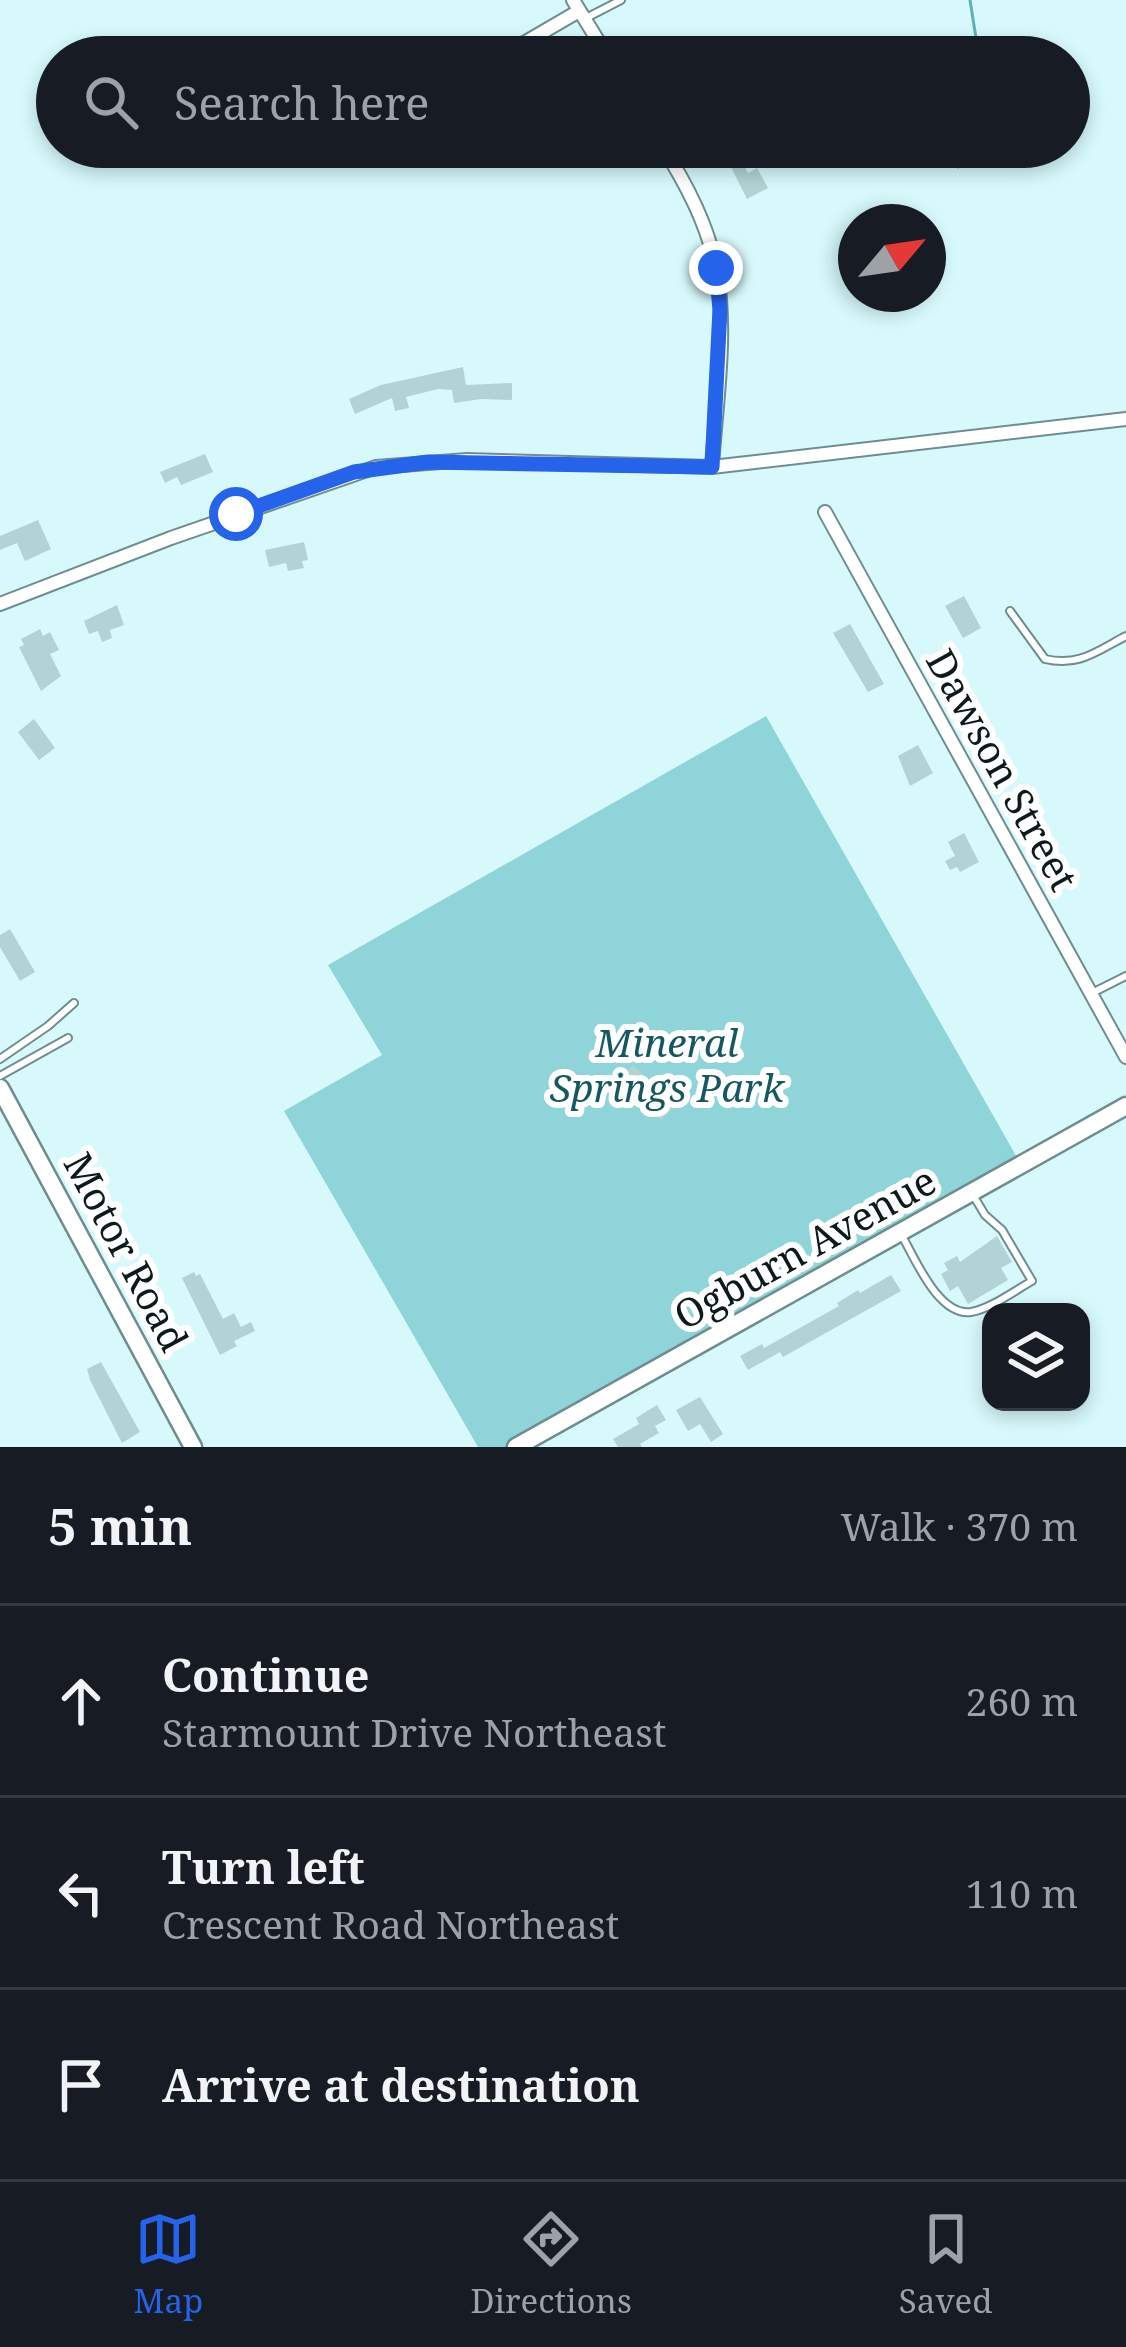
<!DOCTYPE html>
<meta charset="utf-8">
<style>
:root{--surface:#171b24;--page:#20242c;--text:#f1f3f6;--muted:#9ea1a6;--line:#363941;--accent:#2563eb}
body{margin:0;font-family:"Noto Serif",serif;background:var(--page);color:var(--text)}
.controls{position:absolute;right:36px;bottom:36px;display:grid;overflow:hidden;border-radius:24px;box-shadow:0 6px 18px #0003}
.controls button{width:108px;height:108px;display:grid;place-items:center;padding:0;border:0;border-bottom:3px solid var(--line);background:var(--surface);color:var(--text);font:60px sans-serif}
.compass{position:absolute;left:838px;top:204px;width:108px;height:108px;border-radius:50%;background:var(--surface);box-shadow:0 6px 18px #0003;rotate:61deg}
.stop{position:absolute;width:36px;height:36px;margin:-27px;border:9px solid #2563eb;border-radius:50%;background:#fff}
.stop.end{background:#2563eb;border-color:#fff;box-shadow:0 3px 12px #0008}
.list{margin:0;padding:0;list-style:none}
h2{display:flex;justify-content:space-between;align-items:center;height:156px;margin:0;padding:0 48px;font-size:51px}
h2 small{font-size:39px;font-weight:400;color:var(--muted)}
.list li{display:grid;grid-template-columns:78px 1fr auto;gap:36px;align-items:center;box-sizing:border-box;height:192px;padding:0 48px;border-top:3px solid var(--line)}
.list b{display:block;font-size:45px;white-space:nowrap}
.list p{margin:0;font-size:39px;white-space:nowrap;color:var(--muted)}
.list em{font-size:39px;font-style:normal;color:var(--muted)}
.icon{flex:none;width:66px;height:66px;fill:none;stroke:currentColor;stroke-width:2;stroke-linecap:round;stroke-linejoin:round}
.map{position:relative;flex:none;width:1126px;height:1447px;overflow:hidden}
.search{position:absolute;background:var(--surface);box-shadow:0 6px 18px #0003;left:36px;right:36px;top:36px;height:132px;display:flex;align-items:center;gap:30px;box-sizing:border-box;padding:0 42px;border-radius:66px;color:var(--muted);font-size:45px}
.sheet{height:732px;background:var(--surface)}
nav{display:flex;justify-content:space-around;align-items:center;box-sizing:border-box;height:168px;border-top:3px solid var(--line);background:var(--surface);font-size:33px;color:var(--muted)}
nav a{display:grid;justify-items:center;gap:6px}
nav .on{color:var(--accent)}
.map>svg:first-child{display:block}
.green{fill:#8ed4d8}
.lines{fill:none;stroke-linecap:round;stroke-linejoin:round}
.stream{stroke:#60b0b5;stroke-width:3}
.building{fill:#b2d3d5}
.lane-casing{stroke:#6e8d8f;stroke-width:10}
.street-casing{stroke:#6e8d8f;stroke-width:16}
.secondary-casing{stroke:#6e8d8f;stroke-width:21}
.lane{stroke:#fff;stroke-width:6}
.street{stroke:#fff;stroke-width:12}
.secondary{stroke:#fff;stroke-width:16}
.route{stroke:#2563eb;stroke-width:15}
.labels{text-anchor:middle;stroke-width:12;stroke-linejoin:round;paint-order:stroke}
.street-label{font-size:39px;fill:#0d1a1b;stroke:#fff}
.park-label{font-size:39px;font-style:italic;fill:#15595e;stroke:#fff}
</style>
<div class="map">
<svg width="1126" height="1447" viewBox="0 0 1126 1447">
<rect width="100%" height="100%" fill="#d7f9fc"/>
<path class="green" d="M766,716L1019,1161L509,1447H478L284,1111L382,1055L328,965Z"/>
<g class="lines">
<path class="stream" d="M970,0L979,57
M958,167L967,147"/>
</g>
<path class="building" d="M741,159L748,173L757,168L768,188L747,199L730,165Z
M463,367L466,385L512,383V400L481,399L454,403L452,390L438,389L406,397L409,408L395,411L392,398L355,414L349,399L381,385Z
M205,454L213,472L181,485L177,477L165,483L160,472Z
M38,520L51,549L25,561L17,543L0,550V536Z
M304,542L308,560L302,561L304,568L288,571L286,563L269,567L265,550Z
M964,596L981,628L963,638L945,606Z
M117,605L124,625L110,630L112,638L102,642L98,631L89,634L84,621Z
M850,624L884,684L868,692L833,633Z
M40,629L43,636L50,632L59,650L50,654L61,676L41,691L19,647L24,645L21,639Z
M34,719L55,748L39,760L18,732Z
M918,745L933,773L910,786L898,756Z
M964,833L979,862L960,872L957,867L950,870L945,861L955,856L948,842Z
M10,929L35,972L20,981L0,947V935Z
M633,1065L675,1107L661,1120L619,1079Z
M997,1236L1012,1262L1001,1268L1008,1280L968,1304L958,1286L950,1291L941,1274L948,1270L944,1263L957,1256L960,1262Z
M194,1272L196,1276L200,1274L223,1319L234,1313L241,1327L251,1322L255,1331L234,1341L237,1346L220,1355L182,1278Z
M891,1275L901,1291L783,1357L780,1352L748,1370L740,1356L762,1344L764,1348L839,1306L837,1303L858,1290L860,1293Z
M101,1362L140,1432L122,1443L90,1380L87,1369Z
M700,1397L723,1434L711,1442L700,1424L688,1431L676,1410Z
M657,1405L666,1420L655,1426L659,1433L640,1444L642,1447H618L613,1439L639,1424L636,1418Z"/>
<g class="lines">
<defs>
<path id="lane" d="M588,17L621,0
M1010,611L1045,659C1079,667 1097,651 1126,636
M1092,993L1126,976
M0,1059L48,1026L74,1003
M0,1076L68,1038
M902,1236C915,1258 938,1316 971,1312C990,1309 1014,1291 1032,1281L1002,1230L985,1215L973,1195"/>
<path id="street" d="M573,0L608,57
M500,57L579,11
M663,147C686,184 708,225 716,268C728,332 716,403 712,467
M825,512L1126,1057
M0,604L171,538L376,467L467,460L712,467L1126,419"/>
<path id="secondary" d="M0,1088L193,1447
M516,1447L1126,1106"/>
</defs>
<use href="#lane" class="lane-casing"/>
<use href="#street" class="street-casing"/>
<use href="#secondary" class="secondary-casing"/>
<use href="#lane" class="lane"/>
<use href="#street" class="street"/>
<use href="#secondary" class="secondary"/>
</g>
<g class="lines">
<path class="route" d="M236,514L354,472L428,462L712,467L720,309L716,268"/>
</g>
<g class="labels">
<g class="street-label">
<text transform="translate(1002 770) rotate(61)" y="14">Dawson Street</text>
<text transform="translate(805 1248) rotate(-29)" y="14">Ogburn Avenue</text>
<text transform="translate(126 1252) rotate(62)" y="14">Motor Road</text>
</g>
<g class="park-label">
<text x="667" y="1057">Mineral<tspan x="667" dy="45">Springs Park</tspan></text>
</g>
</g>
</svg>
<div class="controls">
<button><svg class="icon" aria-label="layers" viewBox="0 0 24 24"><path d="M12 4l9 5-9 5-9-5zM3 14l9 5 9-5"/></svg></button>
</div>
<svg class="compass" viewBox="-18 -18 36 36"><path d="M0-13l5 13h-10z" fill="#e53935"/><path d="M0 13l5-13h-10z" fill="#9ea1a6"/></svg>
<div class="stop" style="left:236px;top:514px"></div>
<div class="stop end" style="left:716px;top:268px"></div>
<div class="search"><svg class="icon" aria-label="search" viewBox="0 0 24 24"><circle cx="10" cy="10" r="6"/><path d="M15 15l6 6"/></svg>Search here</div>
</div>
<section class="sheet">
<h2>5 min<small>Walk · 370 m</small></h2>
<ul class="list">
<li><svg class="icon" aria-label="ahead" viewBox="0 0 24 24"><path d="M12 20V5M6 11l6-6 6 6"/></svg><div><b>Continue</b><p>Starmount Drive Northeast</p></div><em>260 m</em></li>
<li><svg class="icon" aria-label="left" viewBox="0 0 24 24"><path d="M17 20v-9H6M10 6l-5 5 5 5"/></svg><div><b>Turn left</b><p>Crescent Road Northeast</p></div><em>110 m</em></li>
<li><svg class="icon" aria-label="arrive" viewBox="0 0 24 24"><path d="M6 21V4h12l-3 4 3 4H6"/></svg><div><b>Arrive at destination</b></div></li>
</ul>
</section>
<nav>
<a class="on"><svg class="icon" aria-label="map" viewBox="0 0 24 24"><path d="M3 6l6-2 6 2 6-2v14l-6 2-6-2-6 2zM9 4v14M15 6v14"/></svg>Map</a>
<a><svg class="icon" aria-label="directions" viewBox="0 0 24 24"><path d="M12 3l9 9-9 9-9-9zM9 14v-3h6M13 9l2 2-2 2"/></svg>Directions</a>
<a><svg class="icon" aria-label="saved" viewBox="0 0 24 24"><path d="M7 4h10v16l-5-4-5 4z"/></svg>Saved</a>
</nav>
